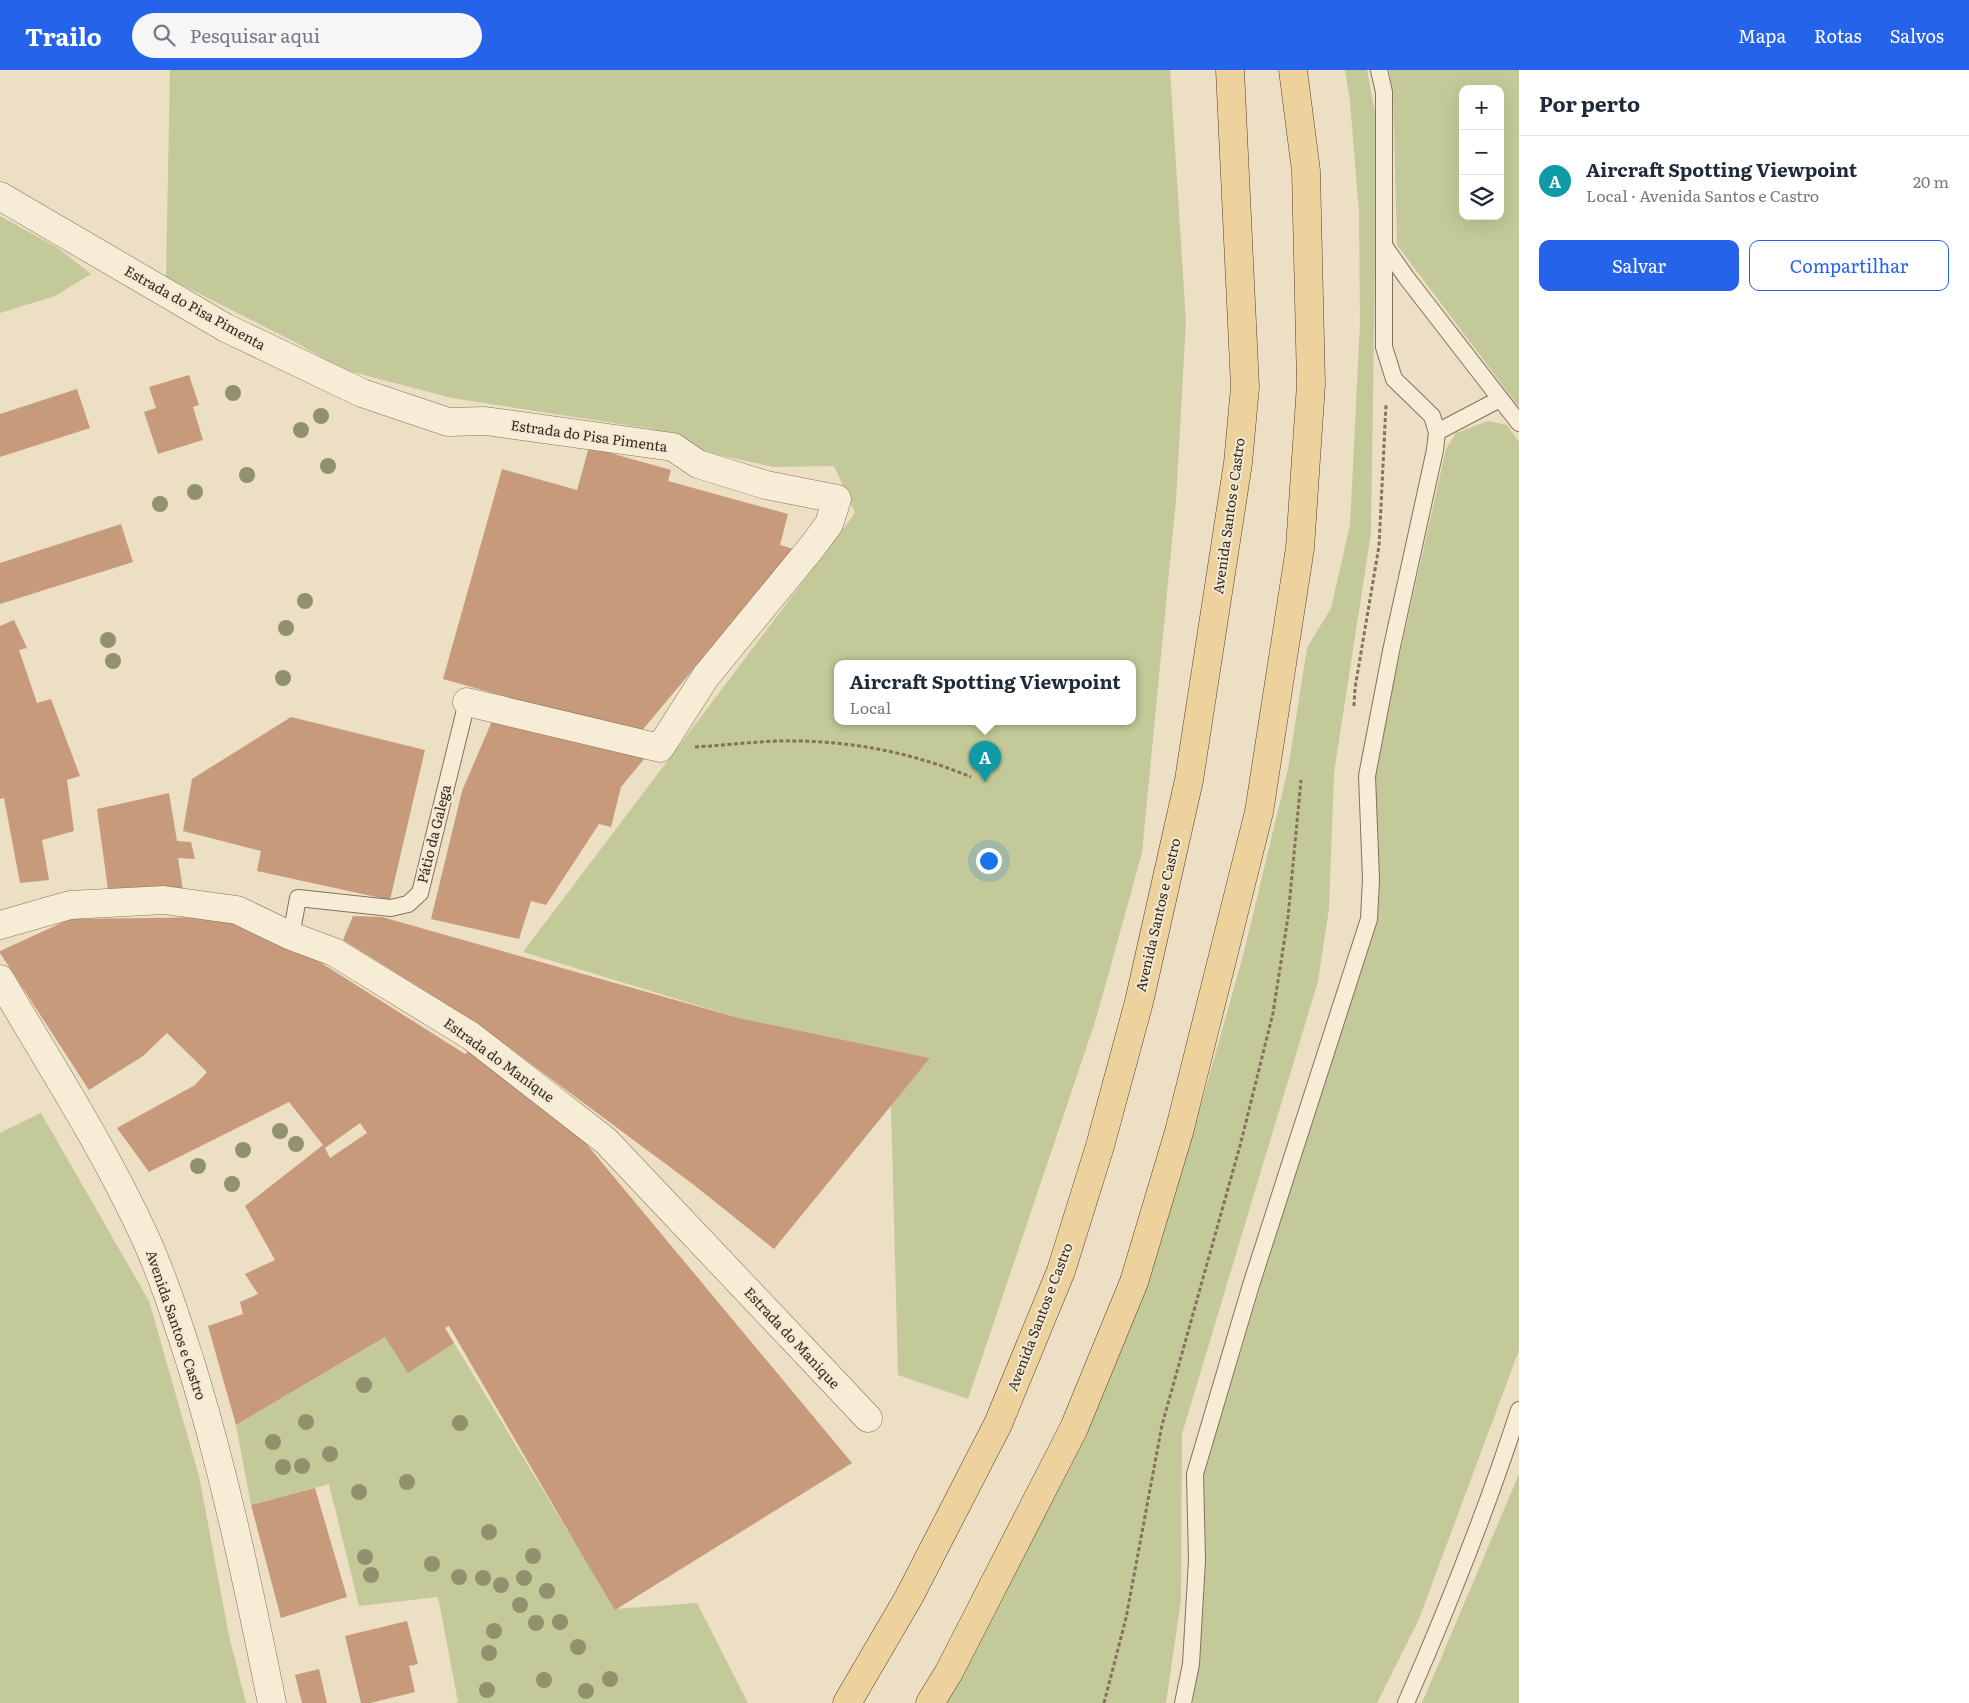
<!DOCTYPE html>
<html lang="pt">
<meta charset="utf-8">
<style>
:root{--surface:#fff;--page:#f6f6f7;--text:#1f2937;--muted:#747a83;--line:#e0e1e3;--accent:#2563eb}
body{margin:0;font-family:Literata,serif;background:var(--page);color:var(--text)}
.controls{position:absolute;right:15px;top:15px;display:grid;overflow:hidden;border-radius:10px;box-shadow:0 5px 20px #0002}
.controls button{width:45px;height:45px;display:grid;place-items:center;padding:0;border:0;border-bottom:1px solid var(--line);background:var(--surface);color:var(--text);font:25px sans-serif}
.you{position:absolute;left:988px;top:790px;width:18px;height:18px;margin:-12px;border:4px solid #fff;border-radius:50%;background:#1a73e8;box-shadow:0 0 0 8px #1a73e833}
.badge{display:grid;place-items:center;width:32px;height:32px;border-radius:50%;background:var(--accent);color:#fff;font-size:16px;font-weight:700}
.pin{position:absolute;translate:-50% -41px;filter:drop-shadow(0 1px 2px #0008)}
.pin::after{content:'';position:absolute;top:26px;width:18px;height:15px;background:inherit;clip-path:polygon(0 0,100% 0,50% 100%)}
.popup{position:absolute;left:834px;top:590px;width:302px;height:65px;box-sizing:border-box;display:grid;place-content:center;border-radius:10px;background:var(--surface);filter:drop-shadow(0 1px 4px #0005);font-size:16px;white-space:nowrap;color:var(--muted)}
.popup b{font-size:19px;color:var(--text)}
.popup::after{content:'';position:absolute;left:50%;top:100%;margin-left:-10px;border:10px solid transparent;border-top-color:var(--surface)}
.list{margin:0;padding:0;list-style:none}
h2{display:flex;justify-content:space-between;align-items:center;height:65px;margin:0;padding:0 20px;font-size:21px}
h2 small{font-size:16px;font-weight:400;color:var(--muted)}
.list li{display:grid;grid-template-columns:32px 1fr auto;gap:15px;align-items:center;box-sizing:border-box;height:90px;padding:0 20px;border-top:1px solid var(--line)}
.list b{display:block;font-size:19px;white-space:nowrap}
.list p{margin:0;font-size:16px;white-space:nowrap;color:var(--muted)}
.list em{font-size:16px;font-style:normal;color:var(--muted)}
.actions{display:flex;gap:10px;padding:15px 20px}
.actions a{flex:1;padding:11px 0;border:1px solid var(--accent);border-radius:10px;text-align:center;font-size:18px;color:var(--accent)}
.actions .main{background:var(--accent);color:#fff}
.icon{flex:none;width:28px;height:28px;fill:none;stroke:currentColor;stroke-width:2;stroke-linecap:round;stroke-linejoin:round}
.map{position:relative;flex:none;width:1519px;height:1633px;overflow:hidden}
header{display:flex;align-items:center;gap:30px;box-sizing:border-box;height:70px;padding:0 25px;background:var(--accent);color:#fff}
header strong{font-size:24px}
nav{display:flex;gap:28px;margin-inline-start:auto;font-size:18px}
.search{width:350px;height:45px;background:var(--page);display:flex;align-items:center;gap:12px;box-sizing:border-box;padding:0 18px;border-radius:28px;color:var(--muted);font-size:19px}
main{display:flex}
aside{flex:1;background:var(--surface)}
.map>svg:first-child{display:block}
.green{fill:#c4c999;fill-rule:evenodd}
.building{fill:#c89a7c;fill-rule:evenodd}
.lines{fill:none;stroke-linecap:round;stroke-linejoin:round}
.service-casing{stroke:#85715c;stroke-width:18}
.minor-casing{stroke:#85715c;stroke-width:29}
.primary-casing{stroke:#533f30;stroke-width:29}
.path{stroke:#85715c;stroke-width:3;stroke-dasharray:4 2.5;stroke-linecap:butt}
.service{stroke:#f7edd7;stroke-width:16}
.minor{stroke:#f7edd7;stroke-width:28}
.primary{stroke:#edd29e;stroke-width:28}
.tree{fill:#92916d}
.labels{text-anchor:middle;stroke-width:4;stroke-linejoin:round;paint-order:stroke}
.street-label{font-size:14px;fill:#362a1f;stroke:#f3e9d3}
</style>
<header>
<strong>Trailo</strong>
<div class="search"><svg class="icon" aria-label="search" viewBox="0 0 24 24"><circle cx="10" cy="10" r="6"/><path d="M15 15l6 6"/></svg>Pesquisar aqui</div>
<nav><a>Mapa</a><a>Rotas</a><a>Salvos</a></nav>
</header>
<main>
<div class="map">
<svg width="1519" height="1633" viewBox="0 0 1519 1633">
<rect width="100%" height="100%" fill="#ecdfc4"/>
<path class="green" d="M170,0H1170L1186,251L1176,430L1142,783L1096,949L968,1329L898,1305L891,1035L930,988L739,948L523,882L855,443L834,396L774,397L709,383L652,359L452,328L341,299L297,273L166,207ZM838,593H1132V651H838Z
M1345,0H1367L1377,53L1371,463L1334,703L1329,839L1318,911L1182,1364L1181,1530L1166,1633H945L1119,1265L1202,1031L1243,886L1288,699L1307,578L1331,538L1350,455L1360,254L1359,143L1350,31Z
M1389,0H1519V337L1397,175L1393,23ZM1463,19H1500V146H1463Z
M0,146L58,178L91,204L55,226L0,243Z
M1488,351L1507,355L1519,372V1280L1419,1549L1377,1633H1193L1199,1583L1203,1407L1290,1117L1376,849L1374,699L1446,379L1456,363Z
M41,1043L149,1231L199,1406L229,1566L246,1633H0V1063Z
M385,1267L398,1285L454,1273L615,1539L697,1533L748,1633H454L458,1632L438,1527L359,1536L329,1414L251,1435L236,1355Z
M1519,1404V1633H1422Z"/>
<path class="building" d="M189,305L199,335L193,337L203,370L158,384L144,342L156,338L149,317Z
M77,319L90,358L0,387V344Z
M589,377L671,400L668,411L788,444L780,475L794,479L639,664L443,609L502,399L577,420Z
M121,454L133,492L0,534V493Z
M14,550L27,578L19,580L37,633L51,629L80,706L67,710L74,761L42,770L49,810L20,813L4,728L0,729V556Z
M291,647L425,680L390,830L257,801L261,781L183,761L192,709Z
M492,651L645,688L621,717L611,757L599,754L546,835L531,831L519,869L431,849L462,721Z
M169,723L177,771L191,772L195,789L178,788L183,820H108L97,739Z
M353,846L382,847L739,948L930,988L774,1179L694,1115L472,950L343,870Z
M222,847L315,889L465,984L474,977L584,1071L852,1393L615,1540L585,1490L449,1256L445,1258L454,1273L408,1303L385,1267L236,1355L208,1256L243,1244L240,1232L258,1224L245,1204L275,1190L245,1136L323,1075L289,1032L149,1102L117,1058L195,1015L207,1002L167,963L143,986L89,1020L0,883V881L70,849ZM360,1053L367,1063L330,1088L325,1078Z
M315,1418L347,1527L281,1548L251,1435Z
M407,1551L418,1594L409,1596L415,1622L370,1633H361L345,1566Z
M319,1599L327,1633H302L295,1605Z"/>
<g class="lines">
<defs>
<path id="service" d="M1385,177L1406,207L1519,353
M1437,362L1500,329
M291,866L298,828L391,838L408,834L420,823L467,632
M1183,1633L1191,1594L1197,1490L1195,1404L1251,1215L1369,849L1371,809L1367,706L1391,581L1435,380L1437,362L1432,346L1394,309L1384,277V22L1379,0
M1406,1633C1448,1537 1487,1439 1519,1340"/>
<path id="minor" d="M0,126L226,258L362,323L448,352L485,351L673,377L698,394L766,415L837,429L829,454L812,477L706,606L660,678L467,632
M0,855L70,835L164,830L237,840L291,866L334,882L471,966L606,1071L868,1348
M0,909C49,993 103,1076 144,1165C163,1206 177,1251 191,1294C225,1405 249,1519 272,1633"/>
<path id="primary" d="M847,1633L909,1527L998,1354L1061,1201L1100,1076L1139,932L1189,710L1238,393L1245,317L1230,0
M930,1633L949,1602L1074,1358L1134,1212L1179,1062L1259,742L1300,478L1311,314L1306,101L1293,0"/>
</defs>
<use href="#service" class="service-casing"/>
<use href="#minor" class="minor-casing"/>
<use href="#primary" class="primary-casing"/>
<path class="path" d="M1354,636L1355,618L1379,476L1386,335
M695,677C730,675 765,670 799,671C858,672 916,684 971,707
M1104,1633L1126,1548L1162,1355L1241,1072L1273,943L1288,847L1301,710"/>
<use href="#service" class="service"/>
<use href="#minor" class="minor"/>
<use href="#primary" class="primary"/>
</g>
<g class="tree">
<circle cx="233" cy="323" r="8"/>
<circle cx="321" cy="346" r="8"/>
<circle cx="301" cy="360" r="8"/>
<circle cx="328" cy="396" r="8"/>
<circle cx="247" cy="405" r="8"/>
<circle cx="195" cy="422" r="8"/>
<circle cx="160" cy="434" r="8"/>
<circle cx="305" cy="531" r="8"/>
<circle cx="286" cy="558" r="8"/>
<circle cx="108" cy="570" r="8"/>
<circle cx="113" cy="591" r="8"/>
<circle cx="283" cy="608" r="8"/>
<circle cx="280" cy="1061" r="8"/>
<circle cx="296" cy="1074" r="8"/>
<circle cx="243" cy="1080" r="8"/>
<circle cx="198" cy="1096" r="8"/>
<circle cx="232" cy="1114" r="8"/>
<circle cx="364" cy="1315" r="8"/>
<circle cx="306" cy="1352" r="8"/>
<circle cx="460" cy="1353" r="8"/>
<circle cx="273" cy="1372" r="8"/>
<circle cx="330" cy="1384" r="8"/>
<circle cx="302" cy="1396" r="8"/>
<circle cx="283" cy="1397" r="8"/>
<circle cx="407" cy="1412" r="8"/>
<circle cx="359" cy="1422" r="8"/>
<circle cx="489" cy="1462" r="8"/>
<circle cx="533" cy="1486" r="8"/>
<circle cx="365" cy="1487" r="8"/>
<circle cx="432" cy="1494" r="8"/>
<circle cx="371" cy="1505" r="8"/>
<circle cx="459" cy="1507" r="8"/>
<circle cx="483" cy="1508" r="8"/>
<circle cx="524" cy="1508" r="8"/>
<circle cx="501" cy="1515" r="8"/>
<circle cx="547" cy="1521" r="8"/>
<circle cx="520" cy="1535" r="8"/>
<circle cx="560" cy="1552" r="8"/>
<circle cx="536" cy="1553" r="8"/>
<circle cx="494" cy="1561" r="8"/>
<circle cx="578" cy="1577" r="8"/>
<circle cx="489" cy="1583" r="8"/>
<circle cx="610" cy="1609" r="8"/>
<circle cx="544" cy="1610" r="8"/>
<circle cx="487" cy="1620" r="8"/>
<circle cx="586" cy="1621" r="8"/>
</g>
<g class="labels">
<g class="street-label">
<text transform="translate(195 238) rotate(29)" y="5">Estrada do Pisa Pimenta</text>
<text transform="translate(589 366) rotate(8)" y="5">Estrada do Pisa Pimenta</text>
<text transform="translate(1229 446) rotate(-82)" y="5">Avenida Santos e Castro</text>
<text transform="translate(434 764) rotate(-76)" y="5">Pátio da Galega</text>
<text transform="translate(1158 845) rotate(-77)" y="5">Avenida Santos e Castro</text>
<text transform="translate(499 990) rotate(36)" y="5">Estrada do Manique</text>
<text transform="translate(1040 1247) rotate(-69)" y="5">Avenida Santos e Castro</text>
<text transform="translate(176 1255) rotate(71)" y="5">Avenida Santos e Castro</text>
<text transform="translate(792 1268) rotate(47)" y="5">Estrada do Manique</text>
</g>
</g>
</svg>
<div class="controls">
<button>+</button>
<button>−</button>
<button><svg class="icon" aria-label="layers" viewBox="0 0 24 24"><path d="M12 4l9 5-9 5-9-5zM3 14l9 5 9-5"/></svg></button>
</div>
<div class="you"></div>
<div class="pin badge" style="left:985px;top:712px;background:#0f9aa8">A</div>
<div class="popup"><b>Aircraft Spotting Viewpoint</b>Local</div>
</div>
<aside>
<h2>Por perto<small></small></h2>
<ul class="list">
<li><span class="badge" style="background:#0f9aa8">A</span><div><b>Aircraft Spotting Viewpoint</b><p>Local · Avenida Santos e Castro</p></div><em>20 m</em></li>
</ul>
<div class="actions"><a class="main">Salvar</a><a>Compartilhar</a></div>
</aside>
</main>
